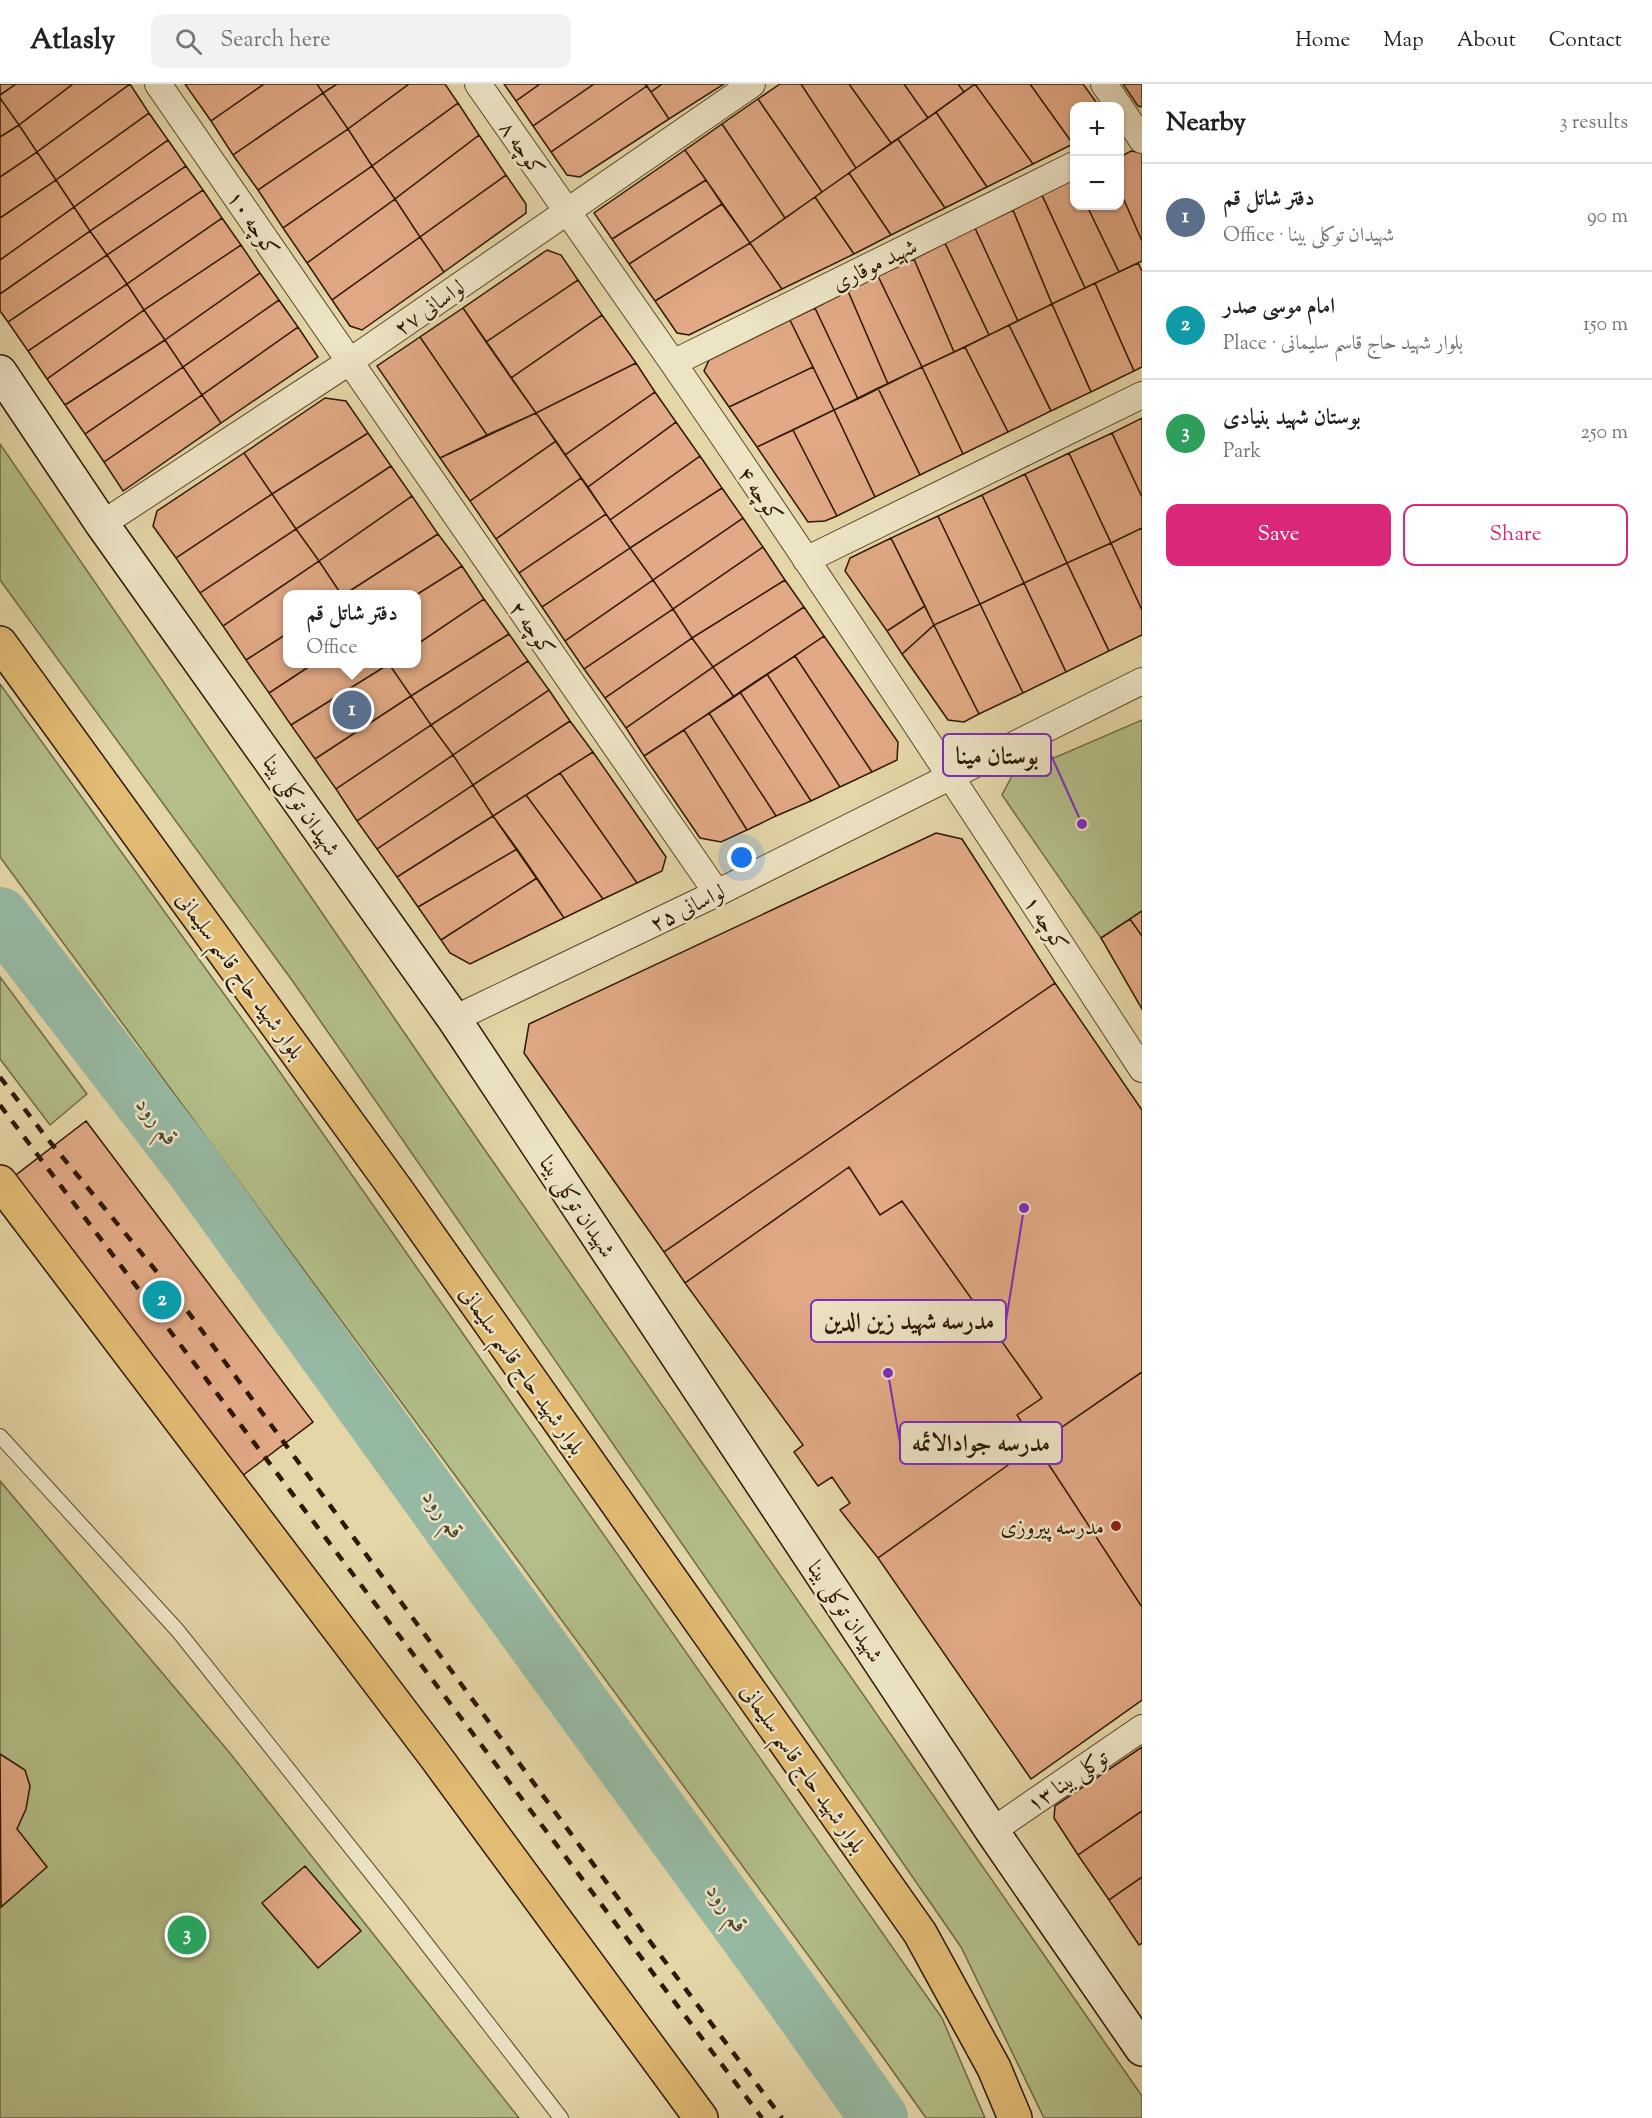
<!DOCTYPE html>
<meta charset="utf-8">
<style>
:root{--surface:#fff;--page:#f2f2f2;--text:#222;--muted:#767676;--line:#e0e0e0;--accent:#db2777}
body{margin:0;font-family:"Sorts Mill Goudy",Amiri,serif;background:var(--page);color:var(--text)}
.controls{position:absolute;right:18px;top:18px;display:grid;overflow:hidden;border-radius:12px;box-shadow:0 2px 4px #0004}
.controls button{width:54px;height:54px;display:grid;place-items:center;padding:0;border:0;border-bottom:2px solid var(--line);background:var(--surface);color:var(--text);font:30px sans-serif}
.you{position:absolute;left:742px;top:774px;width:21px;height:21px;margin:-15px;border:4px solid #fff;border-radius:50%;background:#1a73e8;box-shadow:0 0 0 9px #1a73e833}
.badge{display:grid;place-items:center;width:39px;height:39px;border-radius:50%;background:var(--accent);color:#fff;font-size:20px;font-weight:700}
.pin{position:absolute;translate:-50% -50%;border:3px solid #fff;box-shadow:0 2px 6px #0006}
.popup{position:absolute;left:283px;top:506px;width:138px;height:78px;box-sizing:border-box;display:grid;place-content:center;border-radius:12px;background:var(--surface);filter:drop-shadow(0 2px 4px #0005);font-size:20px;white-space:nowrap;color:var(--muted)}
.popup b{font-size:22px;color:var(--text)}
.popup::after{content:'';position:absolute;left:50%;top:100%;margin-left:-12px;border:12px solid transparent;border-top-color:var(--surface)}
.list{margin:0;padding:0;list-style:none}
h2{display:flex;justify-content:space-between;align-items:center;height:78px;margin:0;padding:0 24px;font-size:26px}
h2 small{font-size:20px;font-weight:400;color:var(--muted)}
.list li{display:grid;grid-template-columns:39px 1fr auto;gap:18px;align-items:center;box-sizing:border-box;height:108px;padding:0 24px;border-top:2px solid var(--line)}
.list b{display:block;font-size:22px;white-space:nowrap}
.list p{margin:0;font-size:20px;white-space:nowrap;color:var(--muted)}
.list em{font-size:20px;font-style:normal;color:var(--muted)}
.actions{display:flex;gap:12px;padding:18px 24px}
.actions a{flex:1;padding:14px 0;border:2px solid var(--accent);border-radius:12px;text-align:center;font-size:21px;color:var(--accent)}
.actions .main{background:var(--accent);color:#fff}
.icon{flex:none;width:33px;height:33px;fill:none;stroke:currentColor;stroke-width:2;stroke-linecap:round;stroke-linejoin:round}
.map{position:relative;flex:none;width:1142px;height:2034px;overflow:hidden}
header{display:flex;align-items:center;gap:36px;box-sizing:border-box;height:84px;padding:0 30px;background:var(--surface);border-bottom:2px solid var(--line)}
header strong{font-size:28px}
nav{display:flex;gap:33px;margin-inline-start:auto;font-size:21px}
.search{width:420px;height:54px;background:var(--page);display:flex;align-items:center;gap:15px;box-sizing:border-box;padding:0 21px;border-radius:12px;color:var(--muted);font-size:22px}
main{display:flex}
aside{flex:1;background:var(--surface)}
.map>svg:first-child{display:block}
.green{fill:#b3be88;stroke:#706a44;stroke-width:1.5}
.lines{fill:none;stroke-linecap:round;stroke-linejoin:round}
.river{stroke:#96b9a3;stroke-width:58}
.building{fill:#e1a985;stroke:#2e1700;stroke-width:1.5}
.lane-casing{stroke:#5c472a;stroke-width:16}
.street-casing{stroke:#5c472a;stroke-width:28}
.secondary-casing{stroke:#2e1700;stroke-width:36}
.primary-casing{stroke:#2e1700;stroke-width:36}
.lane{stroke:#ede4c6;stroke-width:14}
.street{stroke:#ede4c6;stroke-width:26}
.secondary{stroke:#ede4c6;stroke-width:33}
.primary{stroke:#e2bb74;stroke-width:33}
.rail{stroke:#2e1700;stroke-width:4.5;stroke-dasharray:10 10;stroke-linecap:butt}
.poi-dot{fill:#8f2418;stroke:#ede4c6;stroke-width:2}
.labels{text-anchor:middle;stroke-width:5;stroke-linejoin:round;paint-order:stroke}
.street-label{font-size:22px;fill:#2e1700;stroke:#ede4c6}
.poi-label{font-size:22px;fill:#2e1700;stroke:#ede4c6;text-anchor:end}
.water-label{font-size:24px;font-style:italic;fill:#4d4831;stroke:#ede4c6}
.leader{fill:none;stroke:#7b2cbf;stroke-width:2}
.callout-dot{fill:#7b2cbf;stroke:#ede4c6;stroke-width:2}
.callout{fill:#ede4c6;stroke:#7b2cbf;stroke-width:2}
.callout-label{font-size:24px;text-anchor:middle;font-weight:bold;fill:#2e1700}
</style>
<header>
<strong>Atlasly</strong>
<div class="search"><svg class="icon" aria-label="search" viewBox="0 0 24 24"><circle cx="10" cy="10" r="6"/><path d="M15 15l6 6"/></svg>Search here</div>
<nav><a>Home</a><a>Map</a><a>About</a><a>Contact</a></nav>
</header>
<main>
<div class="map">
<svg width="1142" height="2034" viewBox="0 0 1142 2034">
<rect width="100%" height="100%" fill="#e4d6a7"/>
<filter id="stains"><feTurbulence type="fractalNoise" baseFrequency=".00333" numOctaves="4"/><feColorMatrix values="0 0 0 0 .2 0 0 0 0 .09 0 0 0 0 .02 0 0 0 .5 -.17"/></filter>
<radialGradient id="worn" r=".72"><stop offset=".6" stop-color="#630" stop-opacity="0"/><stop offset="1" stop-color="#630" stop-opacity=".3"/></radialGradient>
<path class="green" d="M0,360L480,1059L1142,2012V2034H1044L961,1863L294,899L0,496Z
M0,600L263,964L942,1934L985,2034H926L875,1962L0,773Z
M1142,636V827L1101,854L1002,711L1012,692Z
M0,893L87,1010L50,1041L0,975Z
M0,1397L229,1668L519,2034H0Z"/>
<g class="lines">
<path class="river" d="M0,832L194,1084L463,1458L790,1908L879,2034"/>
</g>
<path class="building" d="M0,0H16L0,11Z
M16,0H73L19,41L0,14V11Z
M73,0H130L37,68L19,41Z
M130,0L149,29L56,96L37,68Z
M185,0H264L211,37Z
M264,0H317L323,9L233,71L211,37Z
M317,0H337L323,9Z
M337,0H409L348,45L323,9Z
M409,0H445L458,19L372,82L348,45Z
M504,0H540L516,17Z
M540,0H594L533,42L516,17Z
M594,0H645L647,2L551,68L533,42Z
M645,0H662L651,8Z
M662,0H724L669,35L651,8Z
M780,0H801L856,84L822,108L758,15Z
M801,0H849L891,59L856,84Z
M849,0H904L928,34L891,59Z
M904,0H958L964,8L928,34Z
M958,0H975L964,8Z
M975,0L1033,80L987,103L936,28Z
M975,0H1030L1073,60L1033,80Z
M1030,0H1083L1099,22H1074V59L1073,60Z
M1123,0H1142V23L1138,22Z
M647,2L669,35L580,93L567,91L551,68Z
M323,9L348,45L258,106L233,71Z
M0,14L19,41L0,53Z
M758,15L822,108L785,134L722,40Z
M458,19L479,51L395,115L372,82Z
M936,28L987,103L945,124L898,55Z
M149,29L168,56L74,123L56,96Z
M722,40L785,134L750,159L685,66Z
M19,41L37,68L0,93V53Z
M348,45L372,82L283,144L258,106Z
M479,51L506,91L420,153L395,115Z
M898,55L945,124L891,151L849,89Z
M168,56L186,82L90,147L74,123Z
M685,66L706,96L612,155L594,129Z
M1131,67L1142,69V157L1120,107V73Z
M37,68L56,96L0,134V93Z
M186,82L203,106L107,171L90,147Z
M372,82L395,115L307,179L283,144Z
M849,89L891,151L854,170L815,113Z
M506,91L526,120V129L444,188L420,153Z
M1074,95V122H1087L1119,188L1085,204L1042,111Z
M56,96L74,123L0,176V134Z
M706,96L722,120L629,180L612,155Z
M203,106L222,134L127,200L107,171Z
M1120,107L1142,157V177L1119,188L1087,122H1120Z
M1042,111L1085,204L1052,220L1013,126Z
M815,113L854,170L782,205L750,159Z
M395,115L420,153L332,216L307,179Z
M722,120L750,159L655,217L629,180Z
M74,123L90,147L0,210V176Z
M1013,126L1052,220L1018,237L975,144Z
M222,134L241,161L144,226L127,200Z
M975,144L1018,237L989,251L945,159Z
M90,147L107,171L8,238L0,227V210Z
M420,153L444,188L362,246L350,242L332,216Z
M750,159L782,205L689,251L677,249L655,217Z
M945,159L989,251L954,268L914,175Z
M241,161L260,189L165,256L144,226Z
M547,166L561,171L578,196L486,258L463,224Z
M107,171L127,200L28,267L8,238Z
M914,175L954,268L922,283L878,192Z
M1138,179L1142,187V283L1134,287L1095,199Z
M260,189L279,216L183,283L165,256Z
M878,192L922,283L888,300L848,207Z
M578,196L602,231L511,294L486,258Z
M1095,199L1134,287L1091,308L1052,220Z
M127,200L144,226L47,295L28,267Z
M848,207L888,300L858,315L815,224Z
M279,216L298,243L202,311L183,283Z
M1052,220L1091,308L1051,327L1009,241Z
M463,224L536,329L487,351L420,253Z
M815,224L858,315L834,326L790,236Z
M144,226L165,256L65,321L47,295Z
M602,231L636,279L536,329L511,294Z
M790,236L813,283L729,323L704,287L709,276Z
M1009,241L1051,327L1008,348L965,263Z
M298,243L318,273L221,339L202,311Z
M420,253L487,351L440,374L377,282Z
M165,256L183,283L85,350L65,321Z
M965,263L1008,348L963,370L922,283Z
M636,279L655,308L565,371L536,329Z
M183,283L202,311L104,378L85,350Z
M813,283L834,326L757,363L729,323Z
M922,283L963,370L920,391L878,304Z
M878,304L920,391L875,413L834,326Z
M655,308L676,338L588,403L565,371Z
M202,311L221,339L123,407L104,378Z
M325,314L346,317L368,349L272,410L244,369Z
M834,326L875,413L837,432L793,346Z
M536,329L556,357L470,417L440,374Z
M1142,334V413L1112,349Z
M676,338L700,372L610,436L588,403Z
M793,346L837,432L825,437L808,438L757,363Z
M368,349L391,382L296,445L272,410Z
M1112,349L1142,413V444L1111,459L1069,369Z
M556,357L581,394L496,455L470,417Z
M244,369L272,410L176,474L153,442L157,427Z
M1069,369L1111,459L1067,479L1025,390Z
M700,372L722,404L630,464L610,436Z
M391,382L412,412L319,477L296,445Z
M1025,390L1067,479L1024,499L982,411Z
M581,394L606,430L519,489L496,455Z
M722,404L743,434L653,496L630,464Z
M272,410L296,445L200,509L176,474Z
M982,411L1024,499L980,520L938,432Z
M412,412L438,450L345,510H341L319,477Z
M606,430L630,464L542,523L519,489Z
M938,432L980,520L934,541L891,454Z
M743,434L763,463L673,525L653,496Z
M1142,444V526L1111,459Z
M296,445L319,477L223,542L200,509Z
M438,450L462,482L416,511L345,510Z
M891,454L925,522L887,547L845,487L850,474Z
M1111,459L1142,526V551L1109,567L1067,479Z
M763,463L785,496L692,554L673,525Z
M630,464L653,496L565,557L542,523Z
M319,477L341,510H288V549L246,576L223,542Z
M1067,479L1109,567L1066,588L1024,499Z
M462,482L484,515L416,561V511Z
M653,496L673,525L584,585L565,557Z
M785,496L804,523L713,583L692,554Z
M1024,499L1066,588L1023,609L980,520Z
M484,515L509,550L411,612L389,580H416V561Z
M980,520L1023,609L979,630L934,541Z
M925,522L934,541L902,570L887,547Z
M804,523L824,552L734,613L713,583Z
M673,525L692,554L605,614L584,585Z
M934,541L979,630L964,638L948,636L902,570Z
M288,549V580H313L269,609L246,576Z
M509,550L528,577L431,641L411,612Z
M824,552L898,658L897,676L872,688L795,572Z
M692,554L713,583L626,644L605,614Z
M795,572L872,688L840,703L767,590Z
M528,577L549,606L453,671L431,641Z
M313,580H389L291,641L269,609Z
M389,580L411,612L315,675L291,641Z
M713,583L734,613L644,672L626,644Z
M767,590L840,703L811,717L740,608Z
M549,606L570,637L473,701L453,671Z
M740,608L811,717L776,732L709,629Z
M411,612L431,641L336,705L315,675Z
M709,629L776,732L747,746L684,646Z
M570,637L593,668L493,732L473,701Z
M431,641L453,671L357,737L336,705Z
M684,646L747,746L721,758L700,754L644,672Z
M593,668L666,773L662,787L637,799L560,689Z
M453,671L473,701L377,765L357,737Z
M560,689L637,799L603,815L526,711Z
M473,701L493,732L397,793L377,765Z
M526,711L603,815L564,834L493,732Z
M493,732L517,765L418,823L397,793Z
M936,749L962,755L1055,899L664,1168L524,969L529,940Z
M517,765L537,794L441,856L418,823Z
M537,794L564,834L470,880L450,869L441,856Z
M1142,827V852L1130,835Z
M1130,835L1142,852V925L1101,854Z
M1055,899L1142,1026V1288L1036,1361L1017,1331L1042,1314L902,1117L880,1131L849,1083L685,1199L664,1168Z
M86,1037L313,1338L238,1395L12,1094Z
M849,1083L880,1131L902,1117L1042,1314L1017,1331L1036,1361L878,1474L840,1426L850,1419L832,1393L818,1402L794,1368L803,1361L685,1199Z
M1142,1288V1523L1036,1361Z
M1036,1361L1142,1523V1616L1031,1695L878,1474Z
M1142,1663V1727L1078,1771L1054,1734L1055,1722Z
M0,1670L25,1686L30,1702L26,1725L17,1745L47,1783L1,1823Z
M1142,1727V1793L1109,1816L1078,1771Z
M305,1782L361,1847L318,1884L262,1819Z
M1142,1793V1859L1139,1861L1109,1816Z"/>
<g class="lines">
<defs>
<path id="lane" d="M0,1352L178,1547L398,1823L561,2034"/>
<path id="street" d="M158,0L717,809
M478,0C543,93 609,186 673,279C833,512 988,749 1142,985
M1104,0L1142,56
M673,279L1074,81
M102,440L349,278L752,0
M806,476L1142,311
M454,935L717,809L1142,597
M992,1747L1142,1644"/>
<path id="secondary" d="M0,288L102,440L454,935L992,1747L1142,1965"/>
<path id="primary" d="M0,559L398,1108L920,1849L994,1984L1015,2034
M0,1098L435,1672L701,2034"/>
</defs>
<use href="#lane" class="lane-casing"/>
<use href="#street" class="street-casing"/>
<use href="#secondary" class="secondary-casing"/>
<use href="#primary" class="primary-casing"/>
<use href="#lane" class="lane"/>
<use href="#street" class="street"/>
<use href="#secondary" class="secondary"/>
<use href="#primary" class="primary"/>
<path class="rail" d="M0,993L46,1053L175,1210L643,1848L782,2034
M0,1021L762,2034"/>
</g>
<circle class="poi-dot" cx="1116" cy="1442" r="6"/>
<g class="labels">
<g class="street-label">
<text transform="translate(523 64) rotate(55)" y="8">کوچه ۸</text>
<text transform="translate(254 139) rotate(56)" y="8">کوچه ۱۰</text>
<text transform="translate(874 180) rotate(-26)" y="8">شهید موقاری</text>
<text transform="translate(429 223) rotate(-35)" y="8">لواسانی ۲۷</text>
<text transform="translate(761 410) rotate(56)" y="8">کوچه ۴</text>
<text transform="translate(533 544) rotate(55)" y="8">کوچه ۲</text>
<text transform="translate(302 721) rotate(55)" y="8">شهیدان توکلی بینا</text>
<text transform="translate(687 823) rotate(-26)" y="8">لواسانی ۲۵</text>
<text transform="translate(1047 839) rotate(57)" y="8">کوچه ۱</text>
<text transform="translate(241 891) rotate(54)" y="8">بلوار شهید حاج قاسم سلیمانی</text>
<text transform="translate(578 1122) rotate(56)" y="8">شهیدان توکلی بینا</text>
<text transform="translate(523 1286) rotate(55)" y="8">بلوار شهید حاج قاسم سلیمانی</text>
<text transform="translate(846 1527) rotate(56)" y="8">شهیدان توکلی بینا</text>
<text transform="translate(804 1684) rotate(55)" y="8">بلوار شهید حاج قاسم سلیمانی</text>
<text transform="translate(1067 1696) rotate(-34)" y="8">توکلی بینا ۱۳</text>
</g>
<g class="poi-label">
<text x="1104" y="1450">مدرسه پیروزی</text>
</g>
<g class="water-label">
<text transform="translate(158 1037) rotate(52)" y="8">قم رود</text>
<text transform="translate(444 1430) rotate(54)" y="8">قم رود</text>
<text transform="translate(728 1824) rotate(54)" y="8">قم رود</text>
</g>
</g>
<path class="leader" d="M1082 740L1051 671M1024 1124L1006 1237M888 1289L900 1359"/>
<g class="callout-dot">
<circle cx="1082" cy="740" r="6"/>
<circle cx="1024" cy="1124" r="6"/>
<circle cx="888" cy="1289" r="6"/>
</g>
<g class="callout">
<rect x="943" y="650" width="108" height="42" rx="6"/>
<rect x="811" y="1216" width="195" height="42" rx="6"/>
<rect x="900" y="1338" width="162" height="42" rx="6"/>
</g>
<g class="callout-label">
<text x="997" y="680">بوستان مینا</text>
<text x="909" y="1245">مدرسه شهید زین الدین</text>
<text x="981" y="1367">مدرسه جوادالائمه</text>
</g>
<rect width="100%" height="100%" filter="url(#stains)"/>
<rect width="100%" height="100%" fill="url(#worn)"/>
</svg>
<div class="controls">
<button>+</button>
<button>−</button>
</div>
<div class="you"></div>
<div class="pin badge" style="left:352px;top:626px;background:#5c6f8a">1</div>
<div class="popup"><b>دفتر شاتل قم</b>Office</div>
<div class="pin badge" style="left:162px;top:1216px;background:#0f9aa8">2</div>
<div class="pin badge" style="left:187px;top:1851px;background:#2e9e5b">3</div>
</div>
<aside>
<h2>Nearby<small>3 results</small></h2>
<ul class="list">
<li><span class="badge" style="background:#5c6f8a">1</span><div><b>دفتر شاتل قم</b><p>Office · شهیدان توکلی بینا</p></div><em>90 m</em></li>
<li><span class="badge" style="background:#0f9aa8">2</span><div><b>امام موسی صدر</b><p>Place · بلوار شهید حاج قاسم سلیمانی</p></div><em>150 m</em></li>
<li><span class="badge" style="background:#2e9e5b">3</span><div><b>بوستان شهید بنیادی</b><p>Park</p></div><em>250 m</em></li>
</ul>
<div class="actions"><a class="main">Save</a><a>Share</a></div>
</aside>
</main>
